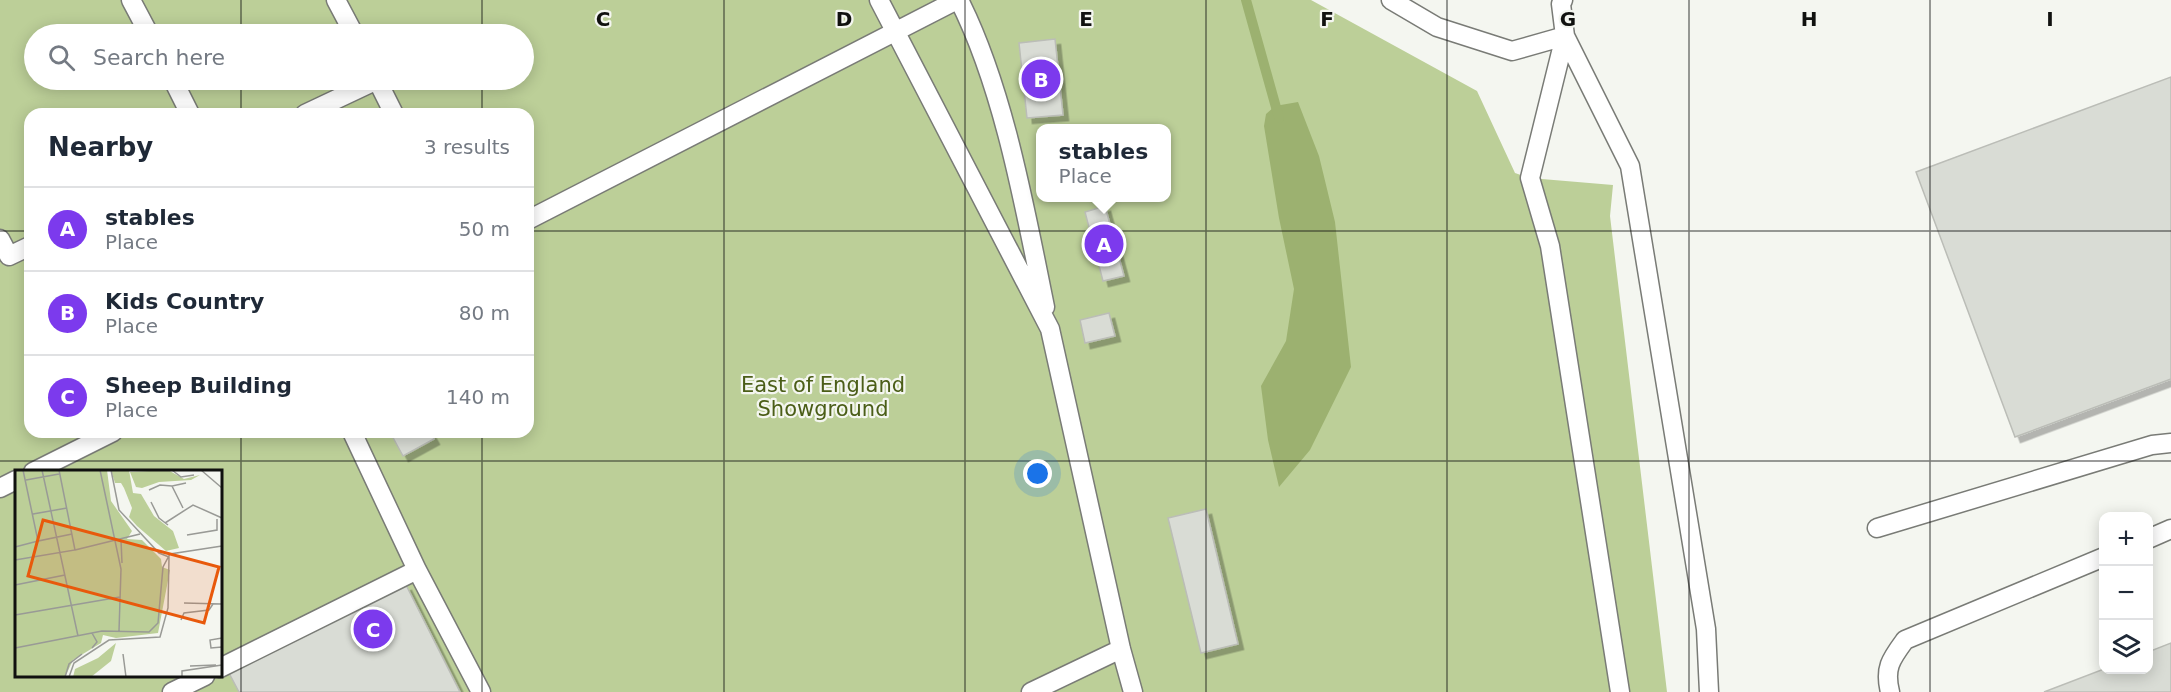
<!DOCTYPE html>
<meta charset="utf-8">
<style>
:root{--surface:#fff;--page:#f2f2f3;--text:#1f2937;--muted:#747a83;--line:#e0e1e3;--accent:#7c3aed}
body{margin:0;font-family:"DejaVu Sans",sans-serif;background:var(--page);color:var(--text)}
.controls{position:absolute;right:18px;bottom:18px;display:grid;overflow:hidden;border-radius:12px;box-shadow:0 3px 15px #0003}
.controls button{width:54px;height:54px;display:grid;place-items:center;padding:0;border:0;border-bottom:2px solid var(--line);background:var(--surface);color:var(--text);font:30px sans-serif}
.you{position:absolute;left:1038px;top:474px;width:21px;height:21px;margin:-15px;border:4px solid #fff;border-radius:50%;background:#1a73e8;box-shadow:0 0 0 9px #1a73e833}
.badge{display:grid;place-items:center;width:39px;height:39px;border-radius:50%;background:var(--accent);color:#fff;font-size:20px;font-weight:700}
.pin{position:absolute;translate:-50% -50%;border:3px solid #fff;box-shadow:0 2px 6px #0006}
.popup{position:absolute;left:1036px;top:124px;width:135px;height:78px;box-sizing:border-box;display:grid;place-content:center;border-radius:12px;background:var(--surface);filter:drop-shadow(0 2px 4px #0005);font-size:20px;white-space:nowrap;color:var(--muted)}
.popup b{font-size:22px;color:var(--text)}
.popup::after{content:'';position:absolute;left:50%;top:100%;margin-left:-12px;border:12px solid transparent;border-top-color:var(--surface)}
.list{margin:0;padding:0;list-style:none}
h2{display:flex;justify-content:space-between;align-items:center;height:78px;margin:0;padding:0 24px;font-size:26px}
h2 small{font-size:20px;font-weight:400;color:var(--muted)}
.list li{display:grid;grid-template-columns:39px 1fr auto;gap:18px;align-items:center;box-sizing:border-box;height:84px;padding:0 24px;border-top:2px solid var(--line)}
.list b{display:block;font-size:22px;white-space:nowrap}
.list p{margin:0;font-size:20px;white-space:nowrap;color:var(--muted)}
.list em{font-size:20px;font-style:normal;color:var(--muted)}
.icon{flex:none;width:33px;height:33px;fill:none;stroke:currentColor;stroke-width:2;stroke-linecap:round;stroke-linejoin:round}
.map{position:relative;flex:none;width:2171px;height:692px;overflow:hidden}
.search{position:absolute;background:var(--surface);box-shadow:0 3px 15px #0003;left:24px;top:24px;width:510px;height:66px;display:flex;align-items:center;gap:15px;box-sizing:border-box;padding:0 21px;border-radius:33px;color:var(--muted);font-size:22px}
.panel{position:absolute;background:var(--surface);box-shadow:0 3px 15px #0003;left:24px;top:108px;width:510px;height:330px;border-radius:18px}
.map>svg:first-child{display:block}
.green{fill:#bccf98;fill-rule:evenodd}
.water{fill:#9cb170}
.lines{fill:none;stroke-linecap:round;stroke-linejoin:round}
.stream{stroke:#9cb170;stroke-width:10}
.building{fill:#d9dcd5;stroke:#bbbdb7;stroke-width:1.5;filter:url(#shadow)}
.service-casing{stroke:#797b76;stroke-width:21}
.service{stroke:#fff;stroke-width:18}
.grid{fill:none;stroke:#10110f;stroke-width:1.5;stroke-opacity:0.55}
.labels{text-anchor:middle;stroke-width:4.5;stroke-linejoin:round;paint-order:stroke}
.park-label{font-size:21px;fill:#4b5e18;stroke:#f4f6f0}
.inset-road{fill:none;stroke:#999a96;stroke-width:1.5}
.view{fill:#e8590c;fill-opacity:0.15;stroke:#e8590c;stroke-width:3}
.inset-edge{fill:none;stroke:#10110f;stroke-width:3}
.grid-label{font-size:20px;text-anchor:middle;font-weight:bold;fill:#10110f;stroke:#f4f6f0;stroke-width:4.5;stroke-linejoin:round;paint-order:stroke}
</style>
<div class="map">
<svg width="2171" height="692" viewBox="0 0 2171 692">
<defs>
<filter id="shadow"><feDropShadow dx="5.5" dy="5.5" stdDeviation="0" flood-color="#0004"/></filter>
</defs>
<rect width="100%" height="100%" fill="#f4f6f0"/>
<path class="green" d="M0,0H1311L1477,91L1515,173L1530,178L1613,185L1610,216L1667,692H0ZM34,34H524V80H34ZM30,114H528V432H30ZM1041,128H1167V198H1041ZM16,472H220V676H16Z"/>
<path class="water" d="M1298,102L1319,156L1335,222L1351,367L1310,450L1279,487L1268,440L1261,386L1286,341L1294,289L1279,218L1264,126L1266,114L1275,106Z"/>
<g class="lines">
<path class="stream" d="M1246,0L1279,118"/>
</g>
<path class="building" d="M1055,39L1063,115L1027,118L1019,43Z
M2171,77V379L2015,437L1916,172Z
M1105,206L1124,276L1103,281L1085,212Z
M1109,313L1115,336L1085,343L1080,320Z
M390,432H430L434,439L403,456Z
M1206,509L1238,644L1201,653L1168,518Z
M406,585L460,692H239L229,673Z
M2171,643V692H2044L2104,669L2148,670V652Z"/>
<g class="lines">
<defs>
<path id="service" d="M131,0L149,34
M336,0L354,34
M879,0L1050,329L1121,649L1133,692
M959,0C1004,89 1025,209 1045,307
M1391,0L1437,27L1512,51L1565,36L1630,166L1706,629L1709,692
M1563,0L1561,4L1565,36L1530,178L1550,246L1620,692
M173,80L190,114
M377,80L394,114
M305,114L377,80
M528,220L957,0
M0,239L9,256L30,246
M352,432L417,570L481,692
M33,472L113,432
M0,488L16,480
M1877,528L2152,445L2171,443
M2148,539L2171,529
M220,668L417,570
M172,692L205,676
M1031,692L1121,649
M1890,692C1884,668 1891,659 1905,640L2104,557"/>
</defs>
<use href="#service" class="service-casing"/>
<use href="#service" class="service"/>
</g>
<path class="grid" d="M241,0V34M482,0V34M724,0V692M965,0V692M1206,0V692M1447,0V692M1689,0V692M1930,0V692M241,80V114M482,80V114M0,231H30M528,231H2171M241,432V692M482,432V692M0,461H2171"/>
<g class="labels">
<g class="park-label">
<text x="823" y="392">East of England<tspan x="823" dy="24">Showground</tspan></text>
</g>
</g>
<g transform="translate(15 470)">
<rect width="207" height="207" fill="#f4f6f0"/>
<path d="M0,0H92L96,31L117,61L112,69L127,70L146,89L147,97L155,100L143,163L101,168L88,165L86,173L58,190L50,207H0ZM96,0H114L118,23L126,24L139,46L158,61L164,78L151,81L122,56L114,47L117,38L109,18L106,13H100ZM153,0L169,9L185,5L176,10L144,12L127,18L121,17L115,2ZM101,173L96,191L76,207H58L60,199L83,188Z" fill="#bccf98"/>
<path class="inset-road" d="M8,0L23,71L57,64M27,0L63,166M85,0L106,99L104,161M157,0L166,7L179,5M186,0L207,18M11,10L44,4M134,20L145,15L157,16M136,32L144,48L153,55M168,38L157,16L171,13M18,44L52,38M150,53L178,35L207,48M172,65L202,60V49M106,70L107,93M0,77L23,71M60,80L125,64M0,90L60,80L44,0M0,115L50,105M169,133L207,134M0,145L105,127M166,150L169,143L194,140L198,134M207,168L195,170L196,178L207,177M0,178L87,161L134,162L143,153L148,97L155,84L207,76M77,178L82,172L77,163M108,184L111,207M175,196L201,195M50,207L54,194L67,184M54,207L59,193L94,170L145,167L153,138L154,87L144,83L104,40L96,0M167,207V201L207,195"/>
<path class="view" d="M28,50L204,97L189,153L13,106Z"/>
<rect width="207" height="207" class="inset-edge"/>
</g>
<g class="grid-label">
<text x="603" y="26">C</text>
<text x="844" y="26">D</text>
<text x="1086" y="26">E</text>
<text x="1327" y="26">F</text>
<text x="1568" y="26">G</text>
<text x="1809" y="26">H</text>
<text x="2050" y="26">I</text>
</g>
</svg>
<div class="controls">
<button>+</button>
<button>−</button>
<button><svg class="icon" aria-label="layers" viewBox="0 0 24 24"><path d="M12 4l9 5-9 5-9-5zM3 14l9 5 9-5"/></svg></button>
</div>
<div class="you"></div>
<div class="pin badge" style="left:1104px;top:244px">A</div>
<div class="popup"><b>stables</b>Place</div>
<div class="pin badge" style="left:1041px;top:79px">B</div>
<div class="pin badge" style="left:373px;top:629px">C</div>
<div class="search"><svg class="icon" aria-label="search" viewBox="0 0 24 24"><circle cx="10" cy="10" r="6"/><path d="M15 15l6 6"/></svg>Search here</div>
<section class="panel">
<h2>Nearby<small>3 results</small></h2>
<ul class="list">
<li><span class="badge">A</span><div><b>stables</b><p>Place</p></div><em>50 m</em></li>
<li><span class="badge">B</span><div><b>Kids Country</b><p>Place</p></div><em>80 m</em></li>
<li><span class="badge">C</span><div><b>Sheep Building</b><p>Place</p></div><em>140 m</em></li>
</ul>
</section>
</div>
